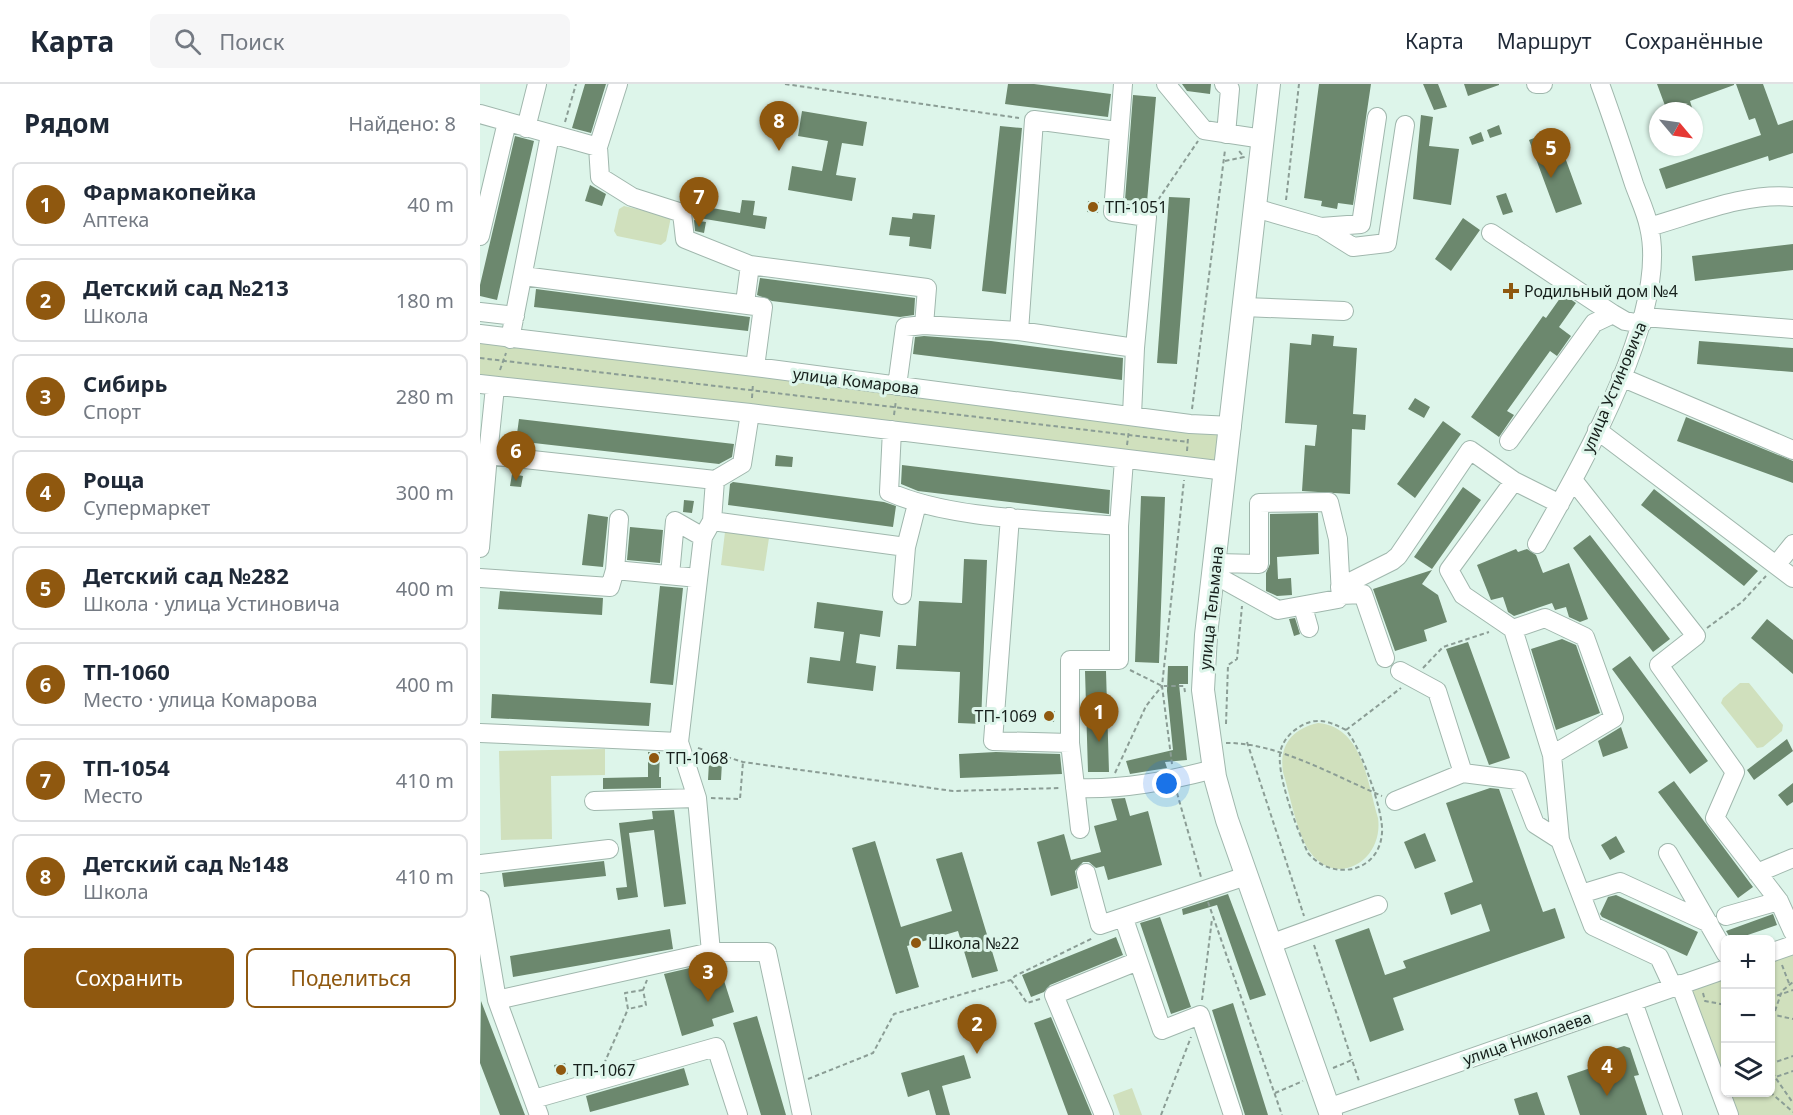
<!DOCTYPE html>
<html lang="ru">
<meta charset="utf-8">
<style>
:root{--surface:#fff;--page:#f6f6f7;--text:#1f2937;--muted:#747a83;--line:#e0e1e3;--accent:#8f580f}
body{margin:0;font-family:"Noto Sans",sans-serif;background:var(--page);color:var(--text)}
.controls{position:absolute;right:18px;bottom:18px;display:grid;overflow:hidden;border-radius:9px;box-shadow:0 2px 4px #0004}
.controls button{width:54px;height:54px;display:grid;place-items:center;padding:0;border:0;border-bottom:2px solid var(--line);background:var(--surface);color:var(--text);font:30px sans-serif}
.compass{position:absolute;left:1169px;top:18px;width:54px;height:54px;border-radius:50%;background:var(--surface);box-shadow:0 2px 4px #0004;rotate:119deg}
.you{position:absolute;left:687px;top:700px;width:21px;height:21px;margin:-15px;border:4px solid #fff;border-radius:50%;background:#1a73e8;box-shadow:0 0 0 9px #1a73e833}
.badge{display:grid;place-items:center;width:39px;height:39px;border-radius:50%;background:var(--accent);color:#fff;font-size:20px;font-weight:700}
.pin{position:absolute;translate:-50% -50px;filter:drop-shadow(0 2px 3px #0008)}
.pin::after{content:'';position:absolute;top:32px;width:21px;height:18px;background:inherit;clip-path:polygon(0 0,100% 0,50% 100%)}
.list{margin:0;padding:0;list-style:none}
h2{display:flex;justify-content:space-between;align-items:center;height:78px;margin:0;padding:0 24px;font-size:26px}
h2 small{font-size:20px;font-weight:400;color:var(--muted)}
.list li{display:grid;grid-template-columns:39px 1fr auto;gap:18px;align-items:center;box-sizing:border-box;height:84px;margin:0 12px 12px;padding:0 12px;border:2px solid var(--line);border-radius:9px}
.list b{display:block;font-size:22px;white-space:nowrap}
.list p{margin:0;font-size:20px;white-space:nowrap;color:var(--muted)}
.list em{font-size:20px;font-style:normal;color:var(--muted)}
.actions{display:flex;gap:12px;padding:18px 24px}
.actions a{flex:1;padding:14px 0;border:2px solid var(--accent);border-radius:9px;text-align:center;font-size:21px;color:var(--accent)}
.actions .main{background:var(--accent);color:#fff}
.icon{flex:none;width:33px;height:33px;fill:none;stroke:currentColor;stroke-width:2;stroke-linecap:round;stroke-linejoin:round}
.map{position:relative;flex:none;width:1313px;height:1031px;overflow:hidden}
header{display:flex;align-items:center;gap:36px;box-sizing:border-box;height:84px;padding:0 30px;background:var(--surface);border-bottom:2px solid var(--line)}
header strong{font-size:28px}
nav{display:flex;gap:33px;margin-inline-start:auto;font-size:21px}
.search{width:420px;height:54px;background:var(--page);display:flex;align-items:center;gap:15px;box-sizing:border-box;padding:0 21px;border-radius:9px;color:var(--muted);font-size:22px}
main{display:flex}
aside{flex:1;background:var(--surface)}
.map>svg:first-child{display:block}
.green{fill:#d0e0bd}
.building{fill:#6c886e}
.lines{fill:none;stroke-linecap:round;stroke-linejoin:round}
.minor-casing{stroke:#a0b7ad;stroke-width:20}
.major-casing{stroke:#a0b7ad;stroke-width:24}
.path{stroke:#8b9d95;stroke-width:2;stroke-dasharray:4.5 3;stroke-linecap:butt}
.minor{stroke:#fff;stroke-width:18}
.major{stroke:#fff;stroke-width:22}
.poi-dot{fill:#8f580f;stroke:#ddf5ea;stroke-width:2}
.labels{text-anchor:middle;stroke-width:6;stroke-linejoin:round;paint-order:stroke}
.poi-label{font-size:16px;fill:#161f1b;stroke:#ddf5ea;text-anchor:start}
.street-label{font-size:16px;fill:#161f1b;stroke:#ddf5ea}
</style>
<header>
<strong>Карта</strong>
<div class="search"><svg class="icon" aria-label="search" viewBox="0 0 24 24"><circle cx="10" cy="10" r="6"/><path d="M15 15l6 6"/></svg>Поиск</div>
<nav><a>Карта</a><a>Маршрут</a><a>Сохранённые</a></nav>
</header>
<main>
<aside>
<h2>Рядом<small>Найдено: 8</small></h2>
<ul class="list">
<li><span class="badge">1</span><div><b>Фармакопейка</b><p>Аптека</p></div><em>40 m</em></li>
<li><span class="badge">2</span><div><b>Детский сад №213</b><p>Школа</p></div><em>180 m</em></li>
<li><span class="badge">3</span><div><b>Сибирь</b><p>Спорт</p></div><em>280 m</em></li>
<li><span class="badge">4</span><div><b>Роща</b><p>Супермаркет</p></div><em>300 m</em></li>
<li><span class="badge">5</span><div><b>Детский сад №282</b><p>Школа · улица Устиновича</p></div><em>400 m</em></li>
<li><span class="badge">6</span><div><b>ТП-1060</b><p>Место · улица Комарова</p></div><em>400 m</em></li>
<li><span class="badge">7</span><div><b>ТП-1054</b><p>Место</p></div><em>410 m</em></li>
<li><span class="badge">8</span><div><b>Детский сад №148</b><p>Школа</p></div><em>410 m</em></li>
</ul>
<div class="actions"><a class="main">Сохранить</a><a>Поделиться</a></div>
</aside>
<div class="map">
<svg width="1313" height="1031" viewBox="0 0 1313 1031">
<rect width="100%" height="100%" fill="#ddf5ea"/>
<path class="green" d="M144,122L191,133L186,157L181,161L137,152L134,147L139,125Z
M0,250L752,342L746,387L0,300Z
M245,448L289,454L284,487L241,481Z
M1260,599H1269L1303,641L1302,647L1283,663L1277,664L1241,619L1243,614Z
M838,639C883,643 887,698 898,734C904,776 857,805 830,768C817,750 810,711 803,688C799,661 812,645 838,639Z
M125,665V691L71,692L72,755L21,756L19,667Z
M1313,861V1031H1249L1200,900L1245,885L1246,1008H1290L1291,869Z
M652,1004L662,1031H640L633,1011Z"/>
<path class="building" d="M105,0H126L111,49L92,44Z
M528,0H554L631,10L628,33L525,20Z
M702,0H731L730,10L707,7Z
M839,0H891L873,121L858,119L857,125L841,122L842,117L824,114Z
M943,0H958L967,23L954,26Z
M984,0H1019V1L988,12Z
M1177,0H1254V1L1210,17L1213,27H1187Z
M1256,0H1283L1298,41L1313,36V69L1289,77L1288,72L1186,105L1179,85L1281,51L1275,34L1269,36Z
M653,11L676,13L667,118L645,116Z
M322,27L387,38L383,62L362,59L356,91L376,94L372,117L308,106L312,82L342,87L348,57L318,52Z
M941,31L953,33L949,62L979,65L971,121L933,115Z
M1019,41L1022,50L1010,54L1007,46Z
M520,42L542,44L526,210L502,207Z
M1075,46L1102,120L1076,129L1049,56Z
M1001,48L1004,57L992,61L989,53Z
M35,52L54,57L17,216L0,212V201Z
M110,101L126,110L122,122L105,117Z
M1026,109L1033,128L1023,131L1016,112Z
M689,113L710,114L697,280L677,279Z
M262,116L275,117L273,131L287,133L285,145L219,134L221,122L260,129Z
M608,117L619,118L618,129L607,128Z
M433,129L455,131L451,165L429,162L430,153L409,151L412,133L432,135Z
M983,134L1000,146L971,187L955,175Z
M214,136L226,138L224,149L215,147Z
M1313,160V186L1215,197L1212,172Z
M280,194L435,214L434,231L420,233L292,217L277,211Z
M56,205L270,233L268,247L54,223Z
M1083,210L1096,219L1079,243L1091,252L1077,272L1070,267L1027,327L1034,331L1019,353L991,333L1063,232L1066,234Z
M832,250L854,252L853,262L877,264L873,330L886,331L885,346L872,345L870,410L822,407L825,361L835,362L837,341L805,339L810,259L831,261Z
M444,252L511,257L643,274L642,296L433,270L435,253Z
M1219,257L1313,264V288L1217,280Z
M935,314L950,323L944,334L928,325Z
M1206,333L1313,377V399L1197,357Z
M39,335L254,360L252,373L239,380L36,357Z
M963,337L981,350L935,414L917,400Z
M296,371L313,373L312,383L295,382Z
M422,381L630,406L629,430L438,407L421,400Z
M32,390L43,392L41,403L30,402Z
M253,398L404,418L416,422L413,443L248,421L250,400Z
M983,403L1001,416L952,485L934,473Z
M1174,405L1278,487L1264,502L1161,421Z
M661,412L685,413L679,579L655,578Z
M204,416L214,417L212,429L203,428Z
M838,429L839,470L797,473L798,495L811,494L812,511L797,512L786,507V489L790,480V430Z
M108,430L128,433L123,483L102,481Z
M150,443L183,446L180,479L147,476Z
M1110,451L1190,555L1173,568L1093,464Z
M1036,465L1038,468L1047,465L1056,471L1063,489L1089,479L1108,535L1100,538L1089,533L1086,523L1075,526L1072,519L1034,532L1028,528L1023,513L1011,516L997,481Z
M484,475L507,476L501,640L478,639L480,588L416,585L418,561L436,562L439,517L482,519Z
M952,486L942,500L958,511L967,538L944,546L947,557L915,567L893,505Z
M180,502L203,504L193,601L170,599Z
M20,507L123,514L122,531L18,525Z
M337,518L403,527L400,553L380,550L376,579L396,582L393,607L327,599L330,573L360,577L364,548L334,544Z
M815,534L820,550L814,552L809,535Z
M1287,535L1313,556V590L1271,554Z
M1082,555L1096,561L1120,629L1076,646L1051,565Z
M988,558L1030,674L1009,681L966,565Z
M1150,572L1228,677L1210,690L1132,585Z
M688,582H708V600H699L707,676L685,678L687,684L650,690L646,677L693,666L687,607Z
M605,587H626L629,688H608Z
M12,610L171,619L169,642L11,634Z
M564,627H575L574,638L564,637Z
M1141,643L1148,664L1123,673L1118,657Z
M1307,655L1313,667L1274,696L1267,686Z
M168,668H180L179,693H181V704L123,705V694L168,693Z
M516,668L580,670L582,690L480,694L479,670Z
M229,678H242L241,696H228Z
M1194,697L1273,803L1258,814L1178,708Z
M1313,699V718L1307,722L1298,711Z
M1010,704L1019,705L1063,828L1075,824L1085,854L913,914L924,946L890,958L855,856L889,844L905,891L926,884L923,877L1010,847L1001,820L971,831L964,809L993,798L966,719Z
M645,714L650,732L668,727L682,781L628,796L624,782L616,784L609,778H603L595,787L598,804L571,812L557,758L584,750L591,776L621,768L614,742L637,736L631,715Z
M194,726L206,820L184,823L174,746L149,749L158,813L138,816L136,804L147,803L139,739L173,735L172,727Z
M945,749L956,777L935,785L924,758Z
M1136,752L1145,768L1130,776L1121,761Z
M395,757L421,843L472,827L456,775L482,768L518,887L492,894L478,847L427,862L439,903L416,910L372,764Z
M124,777L126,792L24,803L22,789Z
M748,810L786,911L770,916L737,821L703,831L702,825Z
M1136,811L1218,848L1207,872L1122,833L1120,830L1128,813Z
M1293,830L1297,841L1256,855H1251L1246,847Z
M680,833L711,923L691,930L660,839Z
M190,845L193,865L33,893L30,872Z
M636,853L643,871L570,901L564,908L551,913L542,891Z
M214,883L217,891L240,884L254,928L232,935L234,942L202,952L184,890Z
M1,917L45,1031H20L0,979Z
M753,919L788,1031H765L732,926Z
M277,932L306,1031H281L253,939Z
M571,933L612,1031H588L554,939Z
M1144,962L1150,964L1159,991L1154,992L1167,1031H1100L1087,992L1131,977L1128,967Z
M484,971L491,994L462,1002L470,1031H456L449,1006L428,1013L421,989Z
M85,979L88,990L77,992L74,981Z
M204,984L209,1001L110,1028L106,1012Z
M1057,1008L1065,1031H1039L1034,1015Z"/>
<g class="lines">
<defs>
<path id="minor" d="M643,0L633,128L667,133L655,264
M686,0L724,46L783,55
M744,0L750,5L746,50
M1056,0H1063
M0,30L118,63L138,0
M46,44L57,0
M118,63L120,93L152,113L202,129L205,155L270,181
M775,124L841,143L881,140L897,33
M841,143L873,163L907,159L925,41
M1169,143C1215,130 1266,108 1313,113
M1011,149L1133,230
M0,152L27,38
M43,192L283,223L275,283
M265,219L270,181L447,204L444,241L539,247L655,264L652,331
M764,223L864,227
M0,228L35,232
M1164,233L1313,245
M539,247L554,36L637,47
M0,250L275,283L710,340L752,342
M30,255L70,51
M1141,293L1313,366
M0,300L270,329L746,387
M417,302L425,243L444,241
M15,303L8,371L235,396L262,380L270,329
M412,346L409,408C471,436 570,436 639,442
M1117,346L1313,494
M1029,357L1114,239L1133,230L1145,237L1162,240
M235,396L232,437L426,463L437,420
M1093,396L1216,552L1179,581L1255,688L1235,734L1299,817L1313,848
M530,433L513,657L590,659
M1057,460C1100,384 1190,229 1169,143C1166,128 1159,114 1154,100C1143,66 1132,33 1120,0
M0,464L8,371
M736,479L779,480V419L849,418L858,455L861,511
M1297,480L1313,460
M135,486L218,494
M190,491L195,437L223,453
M735,491L798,526L858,515L861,511L883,510L905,574
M0,494L130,503L135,486L139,435
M422,511L426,463
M861,511L860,503L912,477L918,472L990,366L1034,397
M823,523L829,544
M1033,545L983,511L969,486L1034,397L1080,420
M920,587L957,607L983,689L1038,696L1055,740L1080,756L1113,842L1179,873L1193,903
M0,649L199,658
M1072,671L1134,634L1105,553L1065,534L1033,545L1072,671L1080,756
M595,704C642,706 688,697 734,685
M217,714L199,658L223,453L232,437
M114,717L217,714L231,868
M915,717L983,689
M600,745L590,659V576H639V442L644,376
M1188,769L1246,870
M0,780L129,765
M606,789L620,841L766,792
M1277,789L1313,774
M1101,810L1140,798L1229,839
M0,816L17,916L59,1031
M1246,832L1299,817
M644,835L682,946L720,931L753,1031
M790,860L898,821
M1290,869L1313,861
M1200,900L1249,1031
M17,916L231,868H287L322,1031
M1153,918L1193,1031
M54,1015L236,963L258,1031
M848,1024L1246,885
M624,1031L574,911L658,877"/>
<path id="major" d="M789,0L726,551L723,606L735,693L747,736L851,1031"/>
</defs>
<use href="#minor" class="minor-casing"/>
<use href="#major" class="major-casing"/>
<path class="path" d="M305,0L539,34
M85,38L96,0
M745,77L764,73L759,67
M806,116L819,0
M674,122L718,57
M0,274L708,358
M20,286L26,269
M272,314L273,299
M712,325L745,66
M414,331L416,316
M647,361L649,346
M707,367L708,354
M1227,544L1262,518L1286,492
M943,584L963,563L1009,548
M650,586L682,602H704L705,608
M746,640L748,581L757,575L762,522
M866,646C849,637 835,632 818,644C810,649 804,656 801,665C794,686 818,748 828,769C851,797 899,790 902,749C904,728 880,661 866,646L921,604
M767,658L824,832
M746,659C796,658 855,692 902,712
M218,664L263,678L473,707L580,704
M692,680L682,602L704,396
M635,689L666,622L682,602
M697,709L721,793
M231,714L260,715L263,678
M728,818L802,1031
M834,861L872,976
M1302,881L1310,902
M163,906L145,909L148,925L166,921L163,906L167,896
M1223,909L1225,917L1246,921
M1290,914L1313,906
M560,915L547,919L531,896L535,892L613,854
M722,916L732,835
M1290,930L1313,935
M1290,941L1302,907L1313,898
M124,980L148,925
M1290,980L1313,972
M1290,981L1295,993L1313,1019
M853,984L872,976L879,997
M328,995L393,969L414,930L531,896
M1290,995L1313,987
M1290,1008L1313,1028
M795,1009L823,997
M681,1031L711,953"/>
<use href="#minor" class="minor"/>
<use href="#major" class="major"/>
</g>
<g class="poi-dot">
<circle cx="613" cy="123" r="6"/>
<path d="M1028 198h6v6h6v6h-6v6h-6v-6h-6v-6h6z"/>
<circle cx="569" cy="632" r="6"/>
<circle cx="174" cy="674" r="6"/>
<circle cx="436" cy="859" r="6"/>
<circle cx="81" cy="986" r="6"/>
</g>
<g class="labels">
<g class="poi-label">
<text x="625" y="129">ТП-1051</text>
<text x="1044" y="213">Родильный дом №4</text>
<text x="557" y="638" text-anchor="end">ТП-1069</text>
<text x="186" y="680">ТП-1068</text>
<text x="448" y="865">Школа №22</text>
<text x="93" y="992">ТП-1067</text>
</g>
<g class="street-label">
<text transform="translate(376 297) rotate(7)" y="6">улица Комарова</text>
<text transform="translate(1134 303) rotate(-67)" y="6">улица Устиновича</text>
<text transform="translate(731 524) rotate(-84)" y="6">улица Тельмана</text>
<text transform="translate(1047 954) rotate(-19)" y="6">улица Николаева</text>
</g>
</g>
</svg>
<div class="controls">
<button>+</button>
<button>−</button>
<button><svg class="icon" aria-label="layers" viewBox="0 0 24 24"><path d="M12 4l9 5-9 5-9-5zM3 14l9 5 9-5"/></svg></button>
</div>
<svg class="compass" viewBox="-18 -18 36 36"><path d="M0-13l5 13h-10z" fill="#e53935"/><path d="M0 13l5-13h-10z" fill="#747a83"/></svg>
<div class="you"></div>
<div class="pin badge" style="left:619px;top:658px">1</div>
<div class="pin badge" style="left:497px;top:970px">2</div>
<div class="pin badge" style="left:228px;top:918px">3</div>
<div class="pin badge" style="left:1127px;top:1012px">4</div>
<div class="pin badge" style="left:1071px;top:94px">5</div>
<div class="pin badge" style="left:36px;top:397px">6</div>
<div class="pin badge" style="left:219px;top:143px">7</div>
<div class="pin badge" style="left:299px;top:67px">8</div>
</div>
</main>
